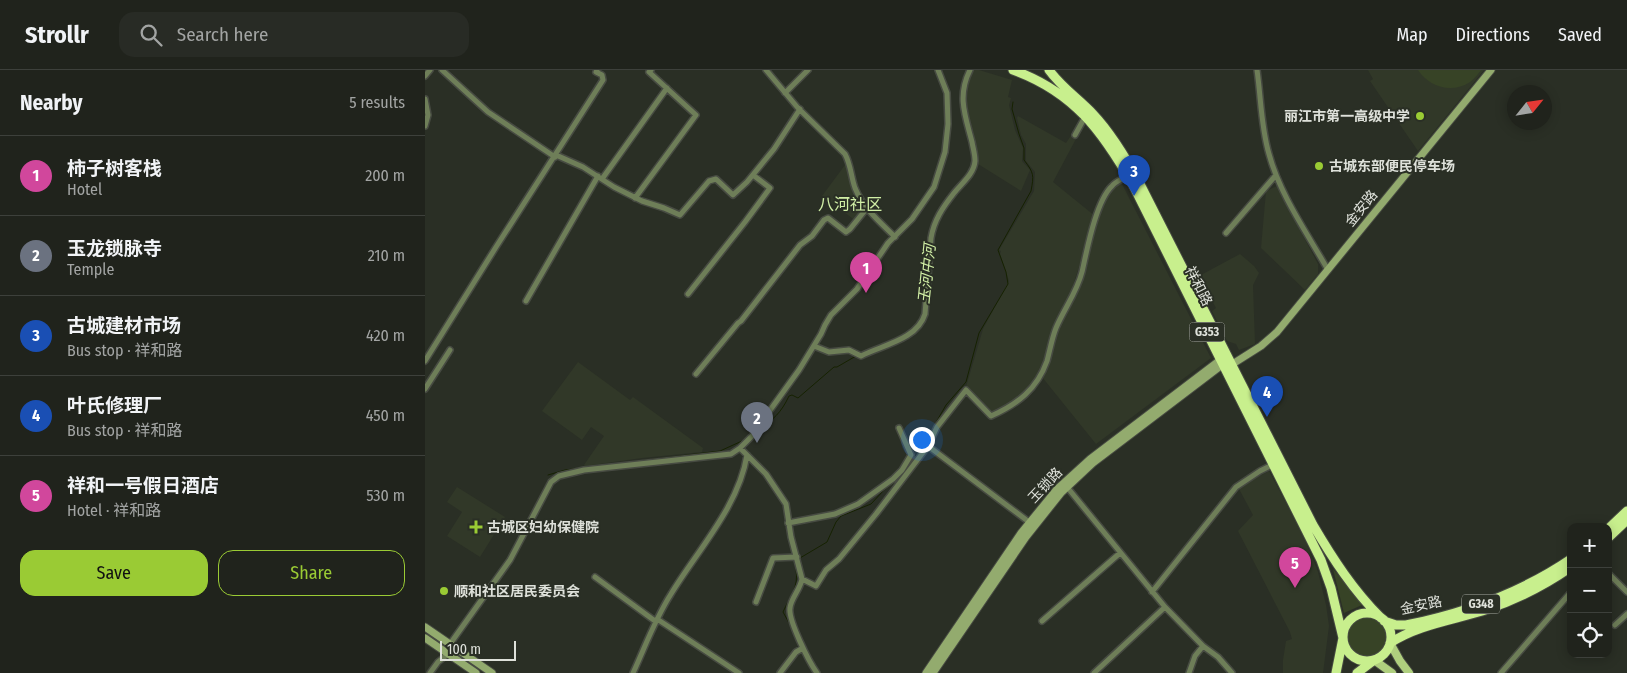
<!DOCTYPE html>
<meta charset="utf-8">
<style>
:root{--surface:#20231c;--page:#282b25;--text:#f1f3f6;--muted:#a2a4a3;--line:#3d403b;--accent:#9acb34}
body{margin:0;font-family:"Fira Sans Condensed","Noto Sans SC",sans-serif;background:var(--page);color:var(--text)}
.controls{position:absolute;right:15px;bottom:15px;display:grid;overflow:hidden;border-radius:10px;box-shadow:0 2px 12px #0003}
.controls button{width:45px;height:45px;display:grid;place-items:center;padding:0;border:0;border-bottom:1px solid var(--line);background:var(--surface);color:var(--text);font:25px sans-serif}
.compass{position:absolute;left:1082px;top:15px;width:45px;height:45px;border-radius:50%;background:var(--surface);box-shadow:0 2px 12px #0003;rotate:60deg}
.scale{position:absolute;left:15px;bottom:12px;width:76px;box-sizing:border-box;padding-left:5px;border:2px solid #dee1da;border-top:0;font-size:14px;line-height:18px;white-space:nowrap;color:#dee1da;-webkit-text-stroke:4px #2a2f25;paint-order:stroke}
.you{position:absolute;left:496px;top:369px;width:18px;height:18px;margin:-12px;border:4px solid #fff;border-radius:50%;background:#1a73e8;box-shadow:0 0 0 8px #1a73e833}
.badge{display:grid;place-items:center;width:32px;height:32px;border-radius:50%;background:var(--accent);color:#fff;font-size:16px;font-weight:700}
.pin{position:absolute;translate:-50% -41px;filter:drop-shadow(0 1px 2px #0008)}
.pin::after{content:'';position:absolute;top:26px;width:18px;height:15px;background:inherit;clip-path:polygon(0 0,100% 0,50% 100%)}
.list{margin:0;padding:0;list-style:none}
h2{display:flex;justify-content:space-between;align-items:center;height:65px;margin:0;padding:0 20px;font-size:21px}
h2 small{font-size:16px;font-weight:400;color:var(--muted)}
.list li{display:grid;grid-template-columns:32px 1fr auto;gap:15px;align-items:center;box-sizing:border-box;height:80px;padding:0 20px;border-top:1px solid var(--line)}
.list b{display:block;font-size:19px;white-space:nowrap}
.list p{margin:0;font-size:16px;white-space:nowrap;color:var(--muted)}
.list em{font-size:16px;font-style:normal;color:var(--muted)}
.actions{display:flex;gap:10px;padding:15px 20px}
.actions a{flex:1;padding:11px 0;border:1px solid var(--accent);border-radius:15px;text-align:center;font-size:18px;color:var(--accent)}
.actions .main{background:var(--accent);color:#111}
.icon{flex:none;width:28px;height:28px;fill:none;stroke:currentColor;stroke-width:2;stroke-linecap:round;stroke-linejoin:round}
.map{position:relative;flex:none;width:1202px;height:603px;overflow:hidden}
header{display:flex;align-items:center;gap:30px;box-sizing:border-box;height:70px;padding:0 25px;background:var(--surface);border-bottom:1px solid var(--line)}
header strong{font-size:24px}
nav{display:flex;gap:28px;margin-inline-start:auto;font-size:18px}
.search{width:350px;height:45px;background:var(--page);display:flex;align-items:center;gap:12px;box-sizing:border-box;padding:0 18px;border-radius:15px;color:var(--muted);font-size:19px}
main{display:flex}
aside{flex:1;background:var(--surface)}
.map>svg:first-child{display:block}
.built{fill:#313828}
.green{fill:#374326}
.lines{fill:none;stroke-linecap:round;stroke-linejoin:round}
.stream{stroke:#162201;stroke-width:1}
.street-casing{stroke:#474b42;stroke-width:8}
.secondary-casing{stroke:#474b42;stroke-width:9}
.primary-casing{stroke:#474b42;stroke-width:10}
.highway-casing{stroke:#474b42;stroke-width:11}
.street{stroke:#6e7e58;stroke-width:5}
.secondary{stroke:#93ab6e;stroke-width:7}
.primary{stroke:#afcf7e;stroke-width:8}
.highway{stroke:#c8ef8d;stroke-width:9}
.poi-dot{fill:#9acb34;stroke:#2a2f25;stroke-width:2}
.labels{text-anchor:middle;stroke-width:4;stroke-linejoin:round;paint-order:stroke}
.shield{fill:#2a2f25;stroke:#a8aca4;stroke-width:1}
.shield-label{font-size:12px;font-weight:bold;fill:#dee1da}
.poi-label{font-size:14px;font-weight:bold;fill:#dee1da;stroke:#2a2f25;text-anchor:start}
.street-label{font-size:14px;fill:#dee1da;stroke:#2a2f25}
.water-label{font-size:15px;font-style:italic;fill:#d2f0a6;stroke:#2a2f25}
.quarter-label{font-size:16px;fill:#d1efa6;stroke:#2a2f25}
</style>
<header>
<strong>Strollr</strong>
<div class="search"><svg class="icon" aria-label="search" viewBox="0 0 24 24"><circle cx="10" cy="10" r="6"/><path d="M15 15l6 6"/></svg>Search here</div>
<nav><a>Map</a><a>Directions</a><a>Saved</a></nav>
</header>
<main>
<aside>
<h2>Nearby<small>5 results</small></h2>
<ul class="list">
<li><span class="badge" style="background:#d1479c">1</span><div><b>柿子树客栈</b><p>Hotel</p></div><em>200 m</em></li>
<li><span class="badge" style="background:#6b7280">2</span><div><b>玉龙锁脉寺</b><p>Temple</p></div><em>210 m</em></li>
<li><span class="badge" style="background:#1a4fb4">3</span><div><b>古城建材市场</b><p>Bus stop · 祥和路</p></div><em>420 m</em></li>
<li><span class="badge" style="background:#1a4fb4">4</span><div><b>叶氏修理厂</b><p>Bus stop · 祥和路</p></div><em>450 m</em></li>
<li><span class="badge" style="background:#d1479c">5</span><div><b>祥和一号假日酒店</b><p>Hotel · 祥和路</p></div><em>530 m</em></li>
</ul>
<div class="actions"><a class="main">Save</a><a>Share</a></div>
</aside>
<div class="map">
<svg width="1202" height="603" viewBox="0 0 1202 603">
<rect width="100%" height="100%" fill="#2a2f25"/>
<path class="built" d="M548,0H554L587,10L583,27L586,28L584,35L590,60L598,78L597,91L605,100L596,121L553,94L539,25L541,12Z
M943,0H1059L993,81L945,11L948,9Z
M593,46L641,73L647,64L652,67L628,112L670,146L642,235L626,265L618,294L608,313L595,327L580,337L567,342L541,317L558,259L584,211L575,184L576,181L574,180L609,121L610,102L601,91V74L596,65L592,48Z
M420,95L425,98L431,121L427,126L440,138L431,151L397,126Z
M696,112L786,288L671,374L617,307L625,292L632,258L652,223L676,141L686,118Z
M852,116L893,194V204L880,220L836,178L841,121Z
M815,184L829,196L834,203L828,215L830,274L814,280L811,274L802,271L787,241L791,238L774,206Z
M153,292L205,330L208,327L278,378L277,382L217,388L160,396L159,395L179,366L166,357L157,370L117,341Z
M844,401L878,464L893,502L901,535L904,556L898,603H858V590L861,571L867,569L865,562L813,461L828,445L813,417Z
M32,417L80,447L55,487L22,466L37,442L22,432Z"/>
<path class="green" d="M993,0H1056C1053,4 1049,9 1045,12C1027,24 1004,17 993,0Z
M908,499L937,533V535L919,543Z
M921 567a20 20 0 1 1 40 0a20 20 0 1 1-40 0Z"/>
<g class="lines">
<path class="stream" d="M536,21L538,9L542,0
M533,114L545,100
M508,154L513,141L520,131
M491,254L496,247
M437,283L480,264L489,257
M333,360C349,349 356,343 364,326L367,325L373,328L409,297H412L431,286
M123,405L140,400L295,381L317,371L324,365
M375,488L402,472L411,452L416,446L446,434L459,420L474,409L497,377L521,335L541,312L554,263L583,214L581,202L573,180L606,121C609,105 609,103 599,90V78L594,64L587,39L588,32
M369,562L358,542C365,526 374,518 371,499"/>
<defs>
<path id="street" d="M17,0L63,42L130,87
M341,0L373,38L420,84C426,95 426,107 430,118C438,138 455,152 470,167
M832,0C836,28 836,57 844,84C855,125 882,163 903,200
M0,6L5,0
M360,23L383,0
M0,29L3,45L0,56
M650,65L660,47
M131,85L158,97L189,117L217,131L239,138L255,145L284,111L291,109L308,125L322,112L349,79L375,39
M177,109L242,18
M210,128L271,45L224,2L226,0
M801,163L851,105
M263,224L320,152L345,118L328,105
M101,231L173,106
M389,276L404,282L424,280L436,286C457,275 492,270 500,244L506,168C509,150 518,137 529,123C537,113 549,104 550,91C550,84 548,78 547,72C540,45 532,26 545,0
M0,291L71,177L178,10L177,5L171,2L172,0
M271,304L313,253L316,251L375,175L387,166L399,150L403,148L421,162L425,159L442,138
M0,319L25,280
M503,376L604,452
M315,378L341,404L361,434L366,467L377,509C375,520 366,528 365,538C363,550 384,592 392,603
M642,417L740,537L778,576L793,587L807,603
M363,453L410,444L433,434L468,409L477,400L486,385L474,358
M1183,503L1202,522
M170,507L230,551
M377,509L391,516L401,500L414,489L451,444L503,376L512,357L541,320L566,346C593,334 612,319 622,291C625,280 627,268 631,258C639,239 652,222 657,202C662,180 671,131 687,116C691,111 698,109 703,105
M727,522L811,417L835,401L849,394
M331,532L348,488L372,487
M232,549L314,603
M617,551L695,483
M1190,555L1202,544
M25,574L85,490L126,412L134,406L159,400L306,384L315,378L328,365L329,357L343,343L374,300L396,264L400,255L406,245L432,219L463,173L487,149L509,117L520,82L523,54L522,23L513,0
M5,603L13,592L23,584
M208,603C220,577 230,549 246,524C272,481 314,436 322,385
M355,603L371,582L378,578
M669,603L740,537
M764,603L770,586L778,576
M1076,603L1146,522"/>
<path id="secondary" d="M806,295L836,276L852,262L1066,0
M0,557L67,603
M0,568L51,603
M501,603L596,463L632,419L665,389L799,287
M508,603L601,467L636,423L668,393L801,292"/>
<path id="primary" d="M965,573L975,591L984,603
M949,590L967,603"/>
<path id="highway" d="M588,0C649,22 677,61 708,115L896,490L906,518L918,568L911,603
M624,0C636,17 654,29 668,44C687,64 701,88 714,112L888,455C908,489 928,520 956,548
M1183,459L1202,441
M1183,468L1202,450
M918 567a24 24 0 1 1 48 0a24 24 0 1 1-48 0Z
M959,551L971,555H981C1040,543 1096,523 1146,489
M965,573C994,554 1030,550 1063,539C1093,529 1120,515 1146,497
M932,603L948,591"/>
</defs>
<use href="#street" class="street-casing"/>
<use href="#secondary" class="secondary-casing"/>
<use href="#primary" class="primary-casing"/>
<use href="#highway" class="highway-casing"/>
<use href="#street" class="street"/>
<use href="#secondary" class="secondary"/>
<use href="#primary" class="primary"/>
<use href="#highway" class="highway"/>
</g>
<g class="poi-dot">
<circle cx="995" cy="46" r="5"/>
<circle cx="894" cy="96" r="5"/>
<path d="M48.5 449.5h5v5h5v5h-5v5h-5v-5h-5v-5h5z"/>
<circle cx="19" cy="521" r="5"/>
</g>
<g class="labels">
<g class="shield">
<rect x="764.5" y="252.5" width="35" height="19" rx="4"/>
<rect x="1037" y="524.5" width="38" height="19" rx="4"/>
</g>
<g class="shield-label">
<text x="782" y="266">G353</text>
<text x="1056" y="538">G348</text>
</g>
<g class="poi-label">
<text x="985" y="51" text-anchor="end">丽江市第一高级中学</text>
<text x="904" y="101">古城东部便民停车场</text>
<text x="62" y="462">古城区妇幼保健院</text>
<text x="29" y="526">顺和社区居民委员会</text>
</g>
<g class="street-label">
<text transform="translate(936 138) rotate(-51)" y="5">金安路</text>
<text transform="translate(774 216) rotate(63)" y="5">祥和路</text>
<text transform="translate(620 415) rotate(-47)" y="5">玉锁路</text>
<text transform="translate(996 535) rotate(-12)" y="5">金安路</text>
</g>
<g class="water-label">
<text transform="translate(502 204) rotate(-84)" y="5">玉河中河</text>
</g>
<g class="quarter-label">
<text x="425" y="140">八河社区</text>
</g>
</g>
</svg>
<div class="controls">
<button>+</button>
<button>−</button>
<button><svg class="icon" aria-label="locate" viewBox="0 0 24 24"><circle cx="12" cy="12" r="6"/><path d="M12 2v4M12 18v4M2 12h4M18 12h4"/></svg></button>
</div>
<svg class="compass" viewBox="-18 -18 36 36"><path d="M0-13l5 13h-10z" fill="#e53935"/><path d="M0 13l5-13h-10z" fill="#a2a4a3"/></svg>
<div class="scale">100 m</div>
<div class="you"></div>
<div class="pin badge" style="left:441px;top:223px;background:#d1479c">1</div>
<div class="pin badge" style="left:332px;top:373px;background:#6b7280">2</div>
<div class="pin badge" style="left:709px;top:126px;background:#1a4fb4">3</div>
<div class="pin badge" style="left:842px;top:347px;background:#1a4fb4">4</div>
<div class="pin badge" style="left:870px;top:518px;background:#d1479c">5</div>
</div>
</main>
